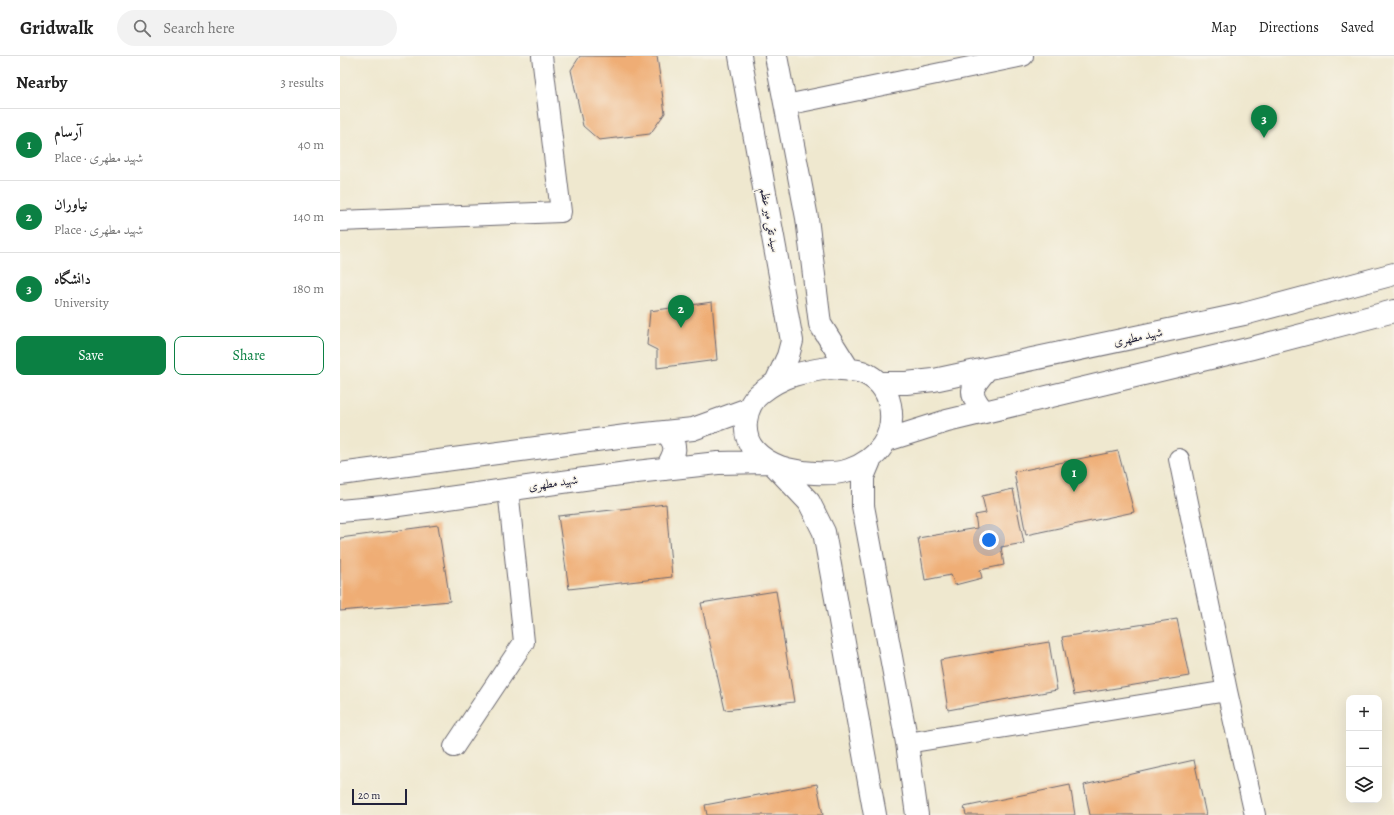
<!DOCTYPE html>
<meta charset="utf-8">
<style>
:root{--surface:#fff;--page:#f2f2f2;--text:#222;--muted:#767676;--line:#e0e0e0;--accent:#0b8043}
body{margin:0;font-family:Alegreya,Amiri,serif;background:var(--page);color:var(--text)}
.controls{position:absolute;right:12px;bottom:12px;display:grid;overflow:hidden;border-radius:8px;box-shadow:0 4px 16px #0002}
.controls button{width:36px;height:36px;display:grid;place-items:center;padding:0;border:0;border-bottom:1px solid var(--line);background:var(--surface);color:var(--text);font:20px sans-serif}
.scale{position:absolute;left:12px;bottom:10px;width:55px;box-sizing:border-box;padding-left:4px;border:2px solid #22223b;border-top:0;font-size:11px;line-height:14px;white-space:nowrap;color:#22223b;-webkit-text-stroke:3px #f7f3e8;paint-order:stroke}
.you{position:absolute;left:649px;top:484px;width:14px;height:14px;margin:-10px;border:3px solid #fff;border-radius:50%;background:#1a73e8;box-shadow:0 0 0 6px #1a73e833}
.badge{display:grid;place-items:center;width:26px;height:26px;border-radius:50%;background:var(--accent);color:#fff;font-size:13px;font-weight:700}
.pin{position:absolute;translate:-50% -33px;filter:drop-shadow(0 1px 2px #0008)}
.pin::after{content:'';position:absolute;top:21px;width:14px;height:12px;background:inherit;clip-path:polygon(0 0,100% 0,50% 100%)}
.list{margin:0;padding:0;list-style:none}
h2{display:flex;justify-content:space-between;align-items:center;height:52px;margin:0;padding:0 16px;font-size:17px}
h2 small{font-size:13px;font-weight:400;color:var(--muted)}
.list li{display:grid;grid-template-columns:26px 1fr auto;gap:12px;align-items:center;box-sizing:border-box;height:72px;padding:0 16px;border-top:1px solid var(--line)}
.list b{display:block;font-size:15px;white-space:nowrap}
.list p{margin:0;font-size:13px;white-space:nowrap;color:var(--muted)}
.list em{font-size:13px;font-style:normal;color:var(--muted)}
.actions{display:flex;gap:8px;padding:12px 16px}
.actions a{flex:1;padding:9px 0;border:1px solid var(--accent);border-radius:8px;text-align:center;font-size:14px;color:var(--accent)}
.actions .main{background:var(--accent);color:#fff}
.icon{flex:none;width:22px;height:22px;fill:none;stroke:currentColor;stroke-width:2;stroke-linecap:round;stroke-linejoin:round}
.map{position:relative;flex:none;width:1054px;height:759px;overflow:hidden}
header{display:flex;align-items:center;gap:24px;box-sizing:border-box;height:56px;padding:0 20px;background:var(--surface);border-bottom:1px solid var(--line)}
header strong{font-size:19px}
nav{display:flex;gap:22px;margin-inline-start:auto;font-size:14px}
.search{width:280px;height:36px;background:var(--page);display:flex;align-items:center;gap:10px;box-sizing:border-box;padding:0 14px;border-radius:22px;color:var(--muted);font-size:15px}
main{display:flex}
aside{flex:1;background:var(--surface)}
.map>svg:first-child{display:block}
.building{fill:#efad74}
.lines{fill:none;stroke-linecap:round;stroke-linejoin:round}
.minor-casing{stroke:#6a676f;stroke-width:22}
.major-casing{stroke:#6a676f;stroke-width:24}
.minor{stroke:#fff;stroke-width:20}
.major{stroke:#fff;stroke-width:22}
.labels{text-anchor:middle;stroke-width:3;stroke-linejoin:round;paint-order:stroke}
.street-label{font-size:12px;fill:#22223b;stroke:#f7f3e8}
</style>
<header>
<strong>Gridwalk</strong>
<div class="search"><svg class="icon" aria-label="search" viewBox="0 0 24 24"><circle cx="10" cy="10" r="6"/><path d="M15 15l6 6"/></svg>Search here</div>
<nav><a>Map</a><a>Directions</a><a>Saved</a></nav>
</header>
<main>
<aside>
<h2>Nearby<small>3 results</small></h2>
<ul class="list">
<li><span class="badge">1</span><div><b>آرسام</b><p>Place · شهید مطهری</p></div><em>40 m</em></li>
<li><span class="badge">2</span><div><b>نیاوران</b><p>Place · شهید مطهری</p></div><em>140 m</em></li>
<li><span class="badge">3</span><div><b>دانشگاه</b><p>University</p></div><em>180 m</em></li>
</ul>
<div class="actions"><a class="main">Save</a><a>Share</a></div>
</aside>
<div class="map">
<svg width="1054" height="759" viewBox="0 0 1054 759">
<rect width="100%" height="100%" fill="#f7f3e8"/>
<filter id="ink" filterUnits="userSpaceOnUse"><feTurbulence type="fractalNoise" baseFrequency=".025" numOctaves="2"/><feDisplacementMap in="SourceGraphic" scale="8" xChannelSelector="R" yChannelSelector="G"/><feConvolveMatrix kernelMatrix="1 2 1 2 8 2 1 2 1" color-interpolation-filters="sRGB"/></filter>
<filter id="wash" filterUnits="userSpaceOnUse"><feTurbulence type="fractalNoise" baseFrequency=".012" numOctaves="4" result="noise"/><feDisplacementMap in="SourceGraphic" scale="16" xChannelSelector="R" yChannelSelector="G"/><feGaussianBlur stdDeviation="0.9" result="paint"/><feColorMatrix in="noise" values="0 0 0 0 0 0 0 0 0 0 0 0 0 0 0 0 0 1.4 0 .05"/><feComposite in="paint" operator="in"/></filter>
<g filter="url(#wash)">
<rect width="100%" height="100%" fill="#efe8cf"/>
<g id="blocks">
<path class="building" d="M240,0H317L325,57L310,78L259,84L243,70L231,14Z
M372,246L377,304L317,312V294L307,289L310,255Z
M778,395L794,456L686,479L674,416Z
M673,433L684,487L661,491L664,509L640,514L642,522L615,529L611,519L585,524L578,482L637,472L635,459L646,457L642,440Z
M326,448L332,521L229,533L218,460Z
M98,469L110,545L0,555V482Z
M436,535L454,646L385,654L361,547Z
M837,563L849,620L734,639L722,581Z
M709,586L717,634L608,654L600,604Z
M854,704L866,759H750L744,729Z
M477,728L483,759H367L365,749Z
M730,729L735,759H626L624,751Z"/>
</g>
</g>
<g filter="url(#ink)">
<use href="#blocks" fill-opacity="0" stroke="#6a676f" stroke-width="1"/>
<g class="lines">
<defs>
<path id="minor" d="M446,49L683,0
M0,165L221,156L202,0
M839,403L887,635L915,759
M567,687L887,635
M114,691L184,586L168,433"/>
<path id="major" d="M400,0L452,285L448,300L436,326
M436,0L467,162L480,268L509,314
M489,312C499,313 512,313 522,316C537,322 547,334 550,349C556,380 538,404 509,414C491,420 458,417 440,411C430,407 422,403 415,395C400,379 404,349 422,336C444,319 462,316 489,312Z
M539,327H566L594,324L904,258L1054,218
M644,356C627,335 631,332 647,313
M547,384L607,365L912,292L1054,255
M531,402L523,421V450L567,687L577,759
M433,408L469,446L484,476L535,759
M326,413C335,397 339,391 326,376
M0,418L286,380L353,373L408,353
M0,455L44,451L287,417L378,407L428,406"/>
</defs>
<use href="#minor" class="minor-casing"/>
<use href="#major" class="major-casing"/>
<use href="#minor" class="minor"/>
<use href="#major" class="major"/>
</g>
</g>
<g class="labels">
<g class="street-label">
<text transform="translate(430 164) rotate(80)" y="4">سید تقی میر عظم</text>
<text transform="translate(798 281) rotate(-12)" y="4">شهید مطهری</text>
<text transform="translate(213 427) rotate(-8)" y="4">شهید مطهری</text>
</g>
</g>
</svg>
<div class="controls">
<button>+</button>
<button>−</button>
<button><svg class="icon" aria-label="layers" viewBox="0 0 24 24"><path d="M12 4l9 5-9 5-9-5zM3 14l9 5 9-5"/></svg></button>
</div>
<div class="scale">20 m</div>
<div class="you"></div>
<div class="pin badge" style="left:734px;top:436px">1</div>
<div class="pin badge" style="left:341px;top:272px">2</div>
<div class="pin badge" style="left:924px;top:82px">3</div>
</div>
</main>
